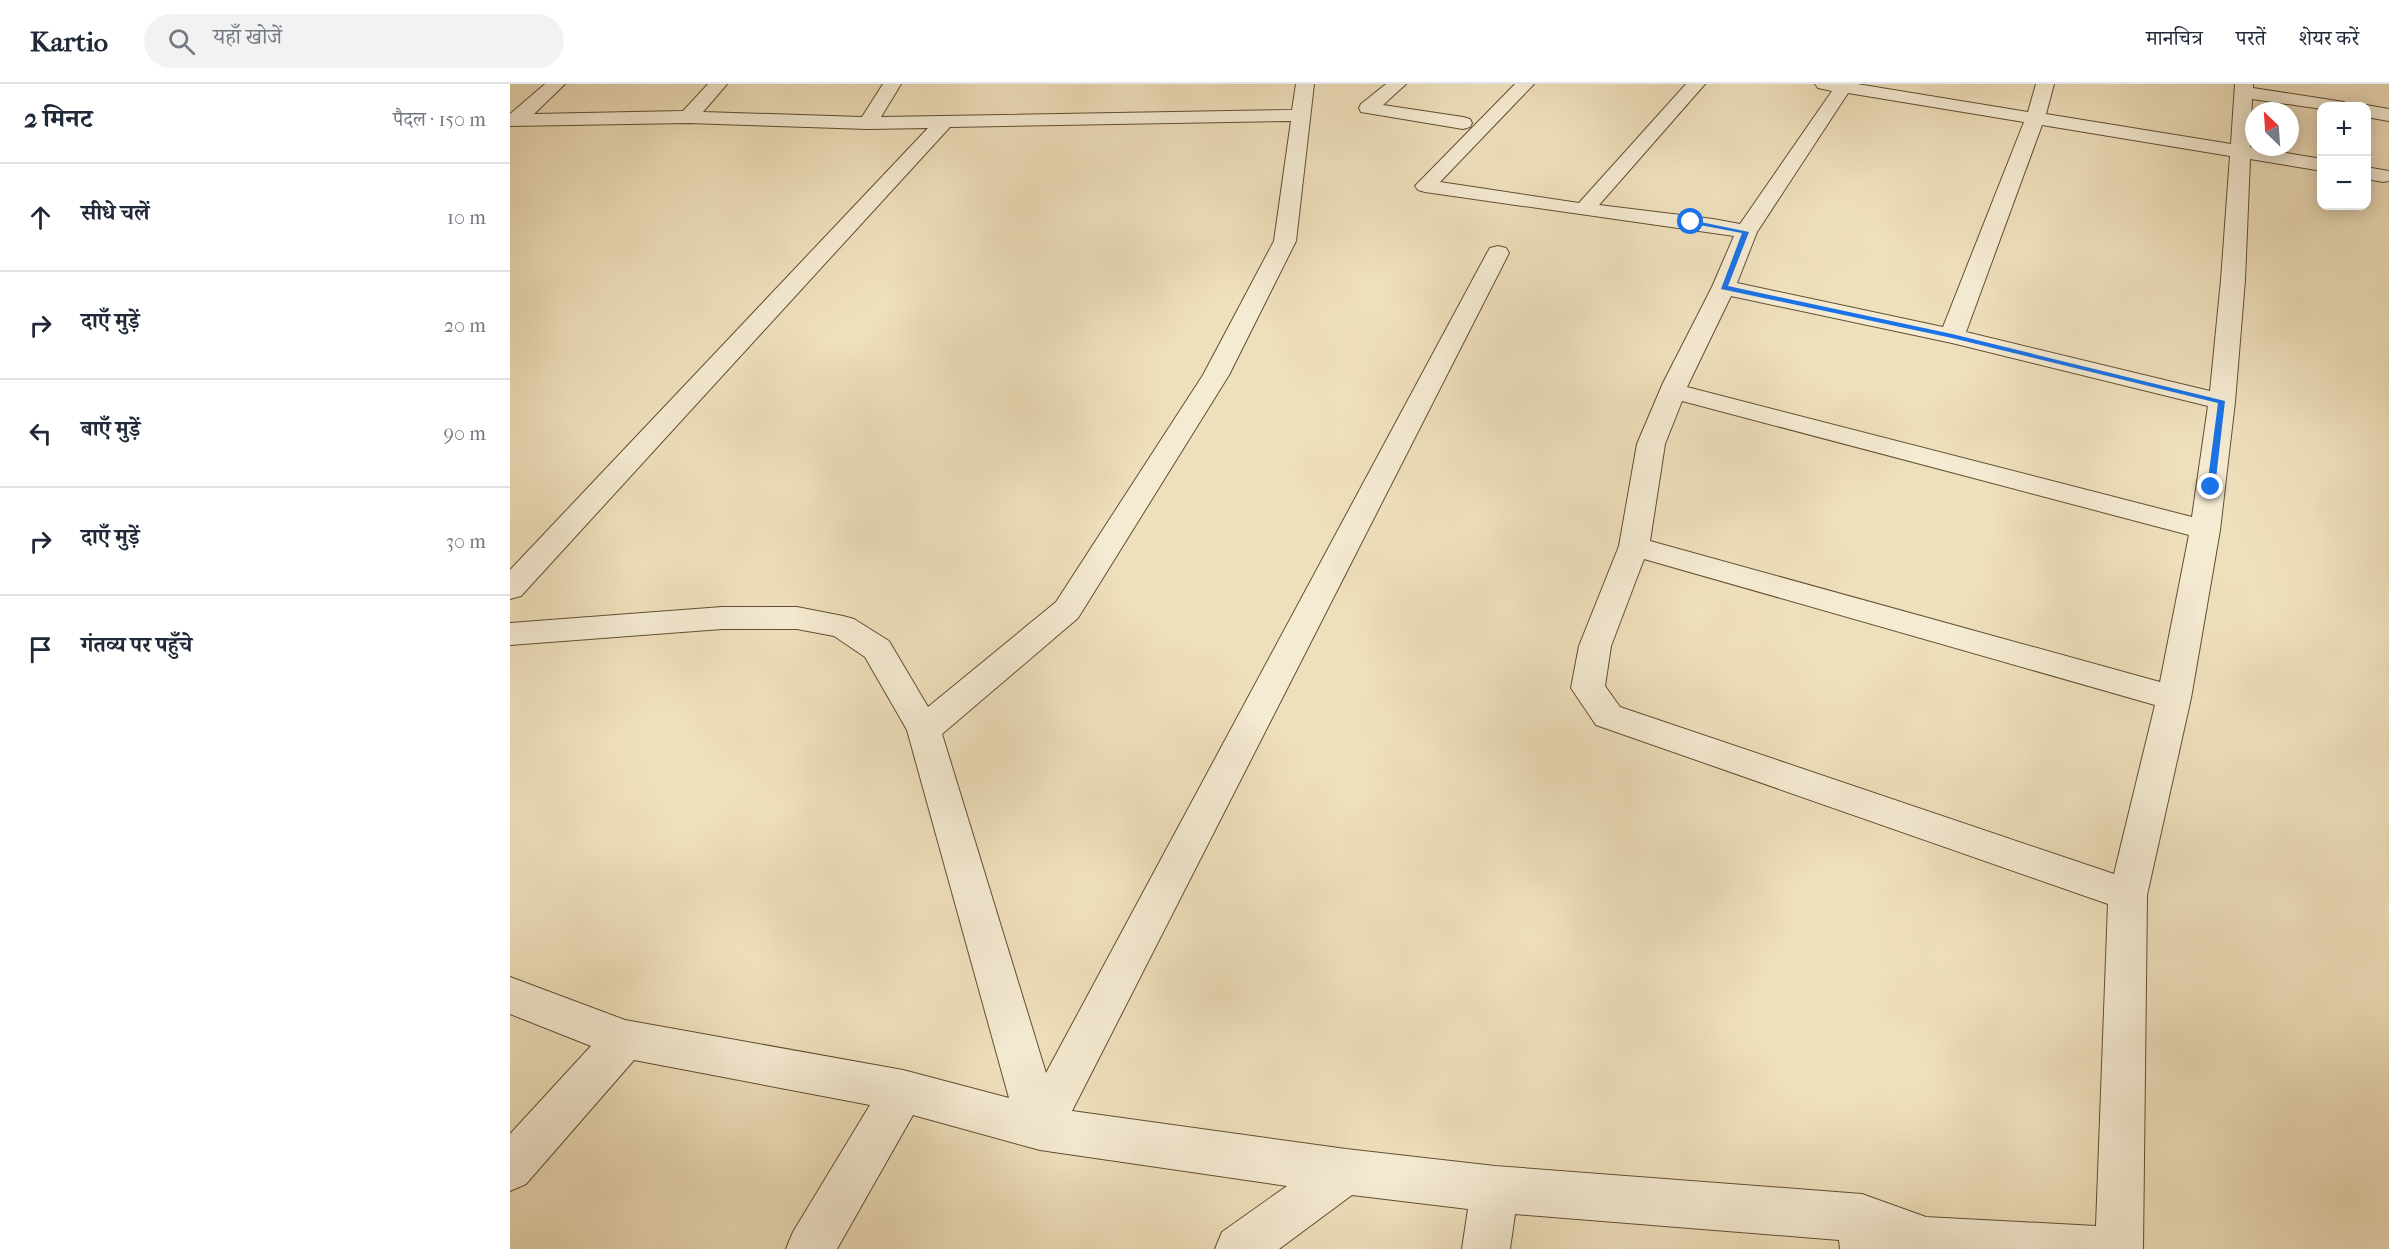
<!DOCTYPE html>
<html lang="hi">
<meta charset="utf-8">
<style>
:root{--surface:#fff;--page:#f2f2f3;--text:#1f2937;--muted:#747a83;--line:#e0e1e3}
body{margin:0;font-family:"IM FELL French Canon","Noto Serif Devanagari",serif;background:var(--page);color:var(--text)}
.controls{position:absolute;right:18px;top:18px;display:grid;overflow:hidden;border-radius:12px;box-shadow:0 3px 15px #0003}
.controls button{width:54px;height:54px;display:grid;place-items:center;padding:0;border:0;border-bottom:2px solid var(--line);background:var(--surface);color:var(--text);font:30px sans-serif}
.compass{position:absolute;left:1735px;top:18px;width:54px;height:54px;border-radius:50%;background:var(--surface);box-shadow:0 3px 15px #0003;rotate:335deg}
.stop{position:absolute;width:18px;height:18px;margin:-14px;border:4px solid #1a73e8;border-radius:50%;background:#fff}
.stop.end{background:#1a73e8;border-color:#fff;box-shadow:0 2px 6px #0008}
.list{margin:0;padding:0;list-style:none}
h2{display:flex;justify-content:space-between;align-items:center;height:78px;margin:0;padding:0 24px;font-size:26px}
h2 small{font-size:20px;font-weight:400;color:var(--muted)}
.list li{display:grid;grid-template-columns:39px 1fr auto;gap:18px;align-items:center;box-sizing:border-box;height:108px;padding:0 24px;border-top:2px solid var(--line)}
.list b{display:block;font-size:22px;white-space:nowrap}
.list em{font-size:20px;font-style:normal;color:var(--muted)}
.icon{flex:none;width:33px;height:33px;fill:none;stroke:currentColor;stroke-width:2;stroke-linecap:round;stroke-linejoin:round}
.map{position:relative;flex:none;width:1879px;height:1165px;overflow:hidden}
header{display:flex;align-items:center;gap:36px;box-sizing:border-box;height:84px;padding:0 30px;background:var(--surface);border-bottom:2px solid var(--line)}
header strong{font-size:28px}
nav{display:flex;gap:33px;margin-inline-start:auto;font-size:21px}
.search{width:420px;height:54px;background:var(--page);display:flex;align-items:center;gap:15px;box-sizing:border-box;padding:0 21px;border-radius:33px;color:var(--muted);font-size:22px}
main{display:flex}
aside{flex:1;background:var(--surface)}
.map>svg:first-child{display:block}
.lines{fill:none;stroke-linecap:round;stroke-linejoin:round}
.minor-casing{stroke:#614f30;stroke-width:2}
.minor{fill:#f5ebd3;fill-rule:evenodd}
.route{fill:#1a73e8}
</style>
<header>
<strong>Kartio</strong>
<div class="search"><svg class="icon" aria-label="search" viewBox="0 0 24 24"><circle cx="10" cy="10" r="6"/><path d="M15 15l6 6"/></svg>यहाँ खोजें</div>
<nav><a>मानचित्र</a><a>परतें</a><a>शेयर करें</a></nav>
</header>
<main>
<aside>
<h2>2 मिनट<small>पैदल · 150 m</small></h2>
<ul class="list">
<li><svg class="icon" aria-label="ahead" viewBox="0 0 24 24"><path d="M12 20V5M6 11l6-6 6 6"/></svg><div><b>सीधे चलें</b></div><em>10 m</em></li>
<li><svg class="icon" aria-label="right" viewBox="0 0 24 24"><path d="M7 20v-9h11M14 6l5 5-5 5"/></svg><div><b>दाएँ मुड़ें</b></div><em>20 m</em></li>
<li><svg class="icon" aria-label="left" viewBox="0 0 24 24"><path d="M17 20v-9H6M10 6l-5 5 5 5"/></svg><div><b>बाएँ मुड़ें</b></div><em>90 m</em></li>
<li><svg class="icon" aria-label="right" viewBox="0 0 24 24"><path d="M7 20v-9h11M14 6l5 5-5 5"/></svg><div><b>दाएँ मुड़ें</b></div><em>30 m</em></li>
<li><svg class="icon" aria-label="arrive" viewBox="0 0 24 24"><path d="M6 21V4h12l-3 4 3 4H6"/></svg><div><b>गंतव्य पर पहुँचे</b></div></li>
</ul>
</aside>
<div class="map">
<svg width="1879" height="1165" viewBox="0 0 1879 1165">
<rect width="100%" height="100%" fill="#efe0bc"/>
<filter id="stains"><feTurbulence type="fractalNoise" baseFrequency=".00333" numOctaves="4"/><feColorMatrix values="0 0 0 0 .2 0 0 0 0 .09 0 0 0 0 .02 0 0 0 .5 -.17"/></filter>
<radialGradient id="worn" r=".72"><stop offset=".6" stop-color="#630" stop-opacity="0"/><stop offset="1" stop-color="#630" stop-opacity=".3"/></radialGradient>
<g class="lines">
<defs>
<path id="minor" d="M35,0H55L24,30L173,27L198,0H217L193,28L352,33L373,0H391L371,33L782,26L786,0H804L786,157L719,291L568,534L432,650L536,989L977,169L980,164L988,162L996,164L999,169L562,1027L836,1065L985,1082L1352,1110L1416,1133L1586,1142L1598,820L1086,641L1061,604L1069,562L1109,462L1127,360L1153,299L1202,203L1224,152L915,108L908,106L905,102L1005,0H1024L930,98L1069,119L1176,0H1195L1089,121L1203,135L1230,140L1322,7L1308,4L1305,0H1347L1518,28L1526,0H1544L1536,30L1721,60L1725,0H1743V4L1834,18L1836,22H1812V25L1742,15L1740,63L1812,75V87L1740,75L1735,196L1725,318L1710,446L1681,614L1637,811L1633,1165H1330L1329,1156L1005,1130L1000,1165H952L958,1125L842,1111L769,1165H705L712,1148L777,1102L530,1066L403,1031L327,1165H276L283,1148L360,1021L124,976L16,1100L0,1107V1050L81,962L0,930V893L115,936L393,986L499,1014L397,646L355,573L324,552L287,545H212L0,561V539L212,523H287L333,532L344,535L379,557L418,623L546,518L693,291L764,157L781,37L440,43L11,512L0,515V486L418,44L358,45L178,39L0,42V30ZM1338,9L1514,38L1433,243L1227,199L1247,148ZM1532,41L1720,72L1711,196L1700,307L1456,248ZM1221,212L1442,259L1698,322L1682,433L1177,303ZM1172,317L1679,451L1650,598L1140,457L1155,360ZM1134,475L1645,621L1604,790L1110,623L1095,602L1101,562Z
M876,0H896L873,21L953,33L960,35L962,39L960,43L953,45L851,28L849,24L851,20Z
M1856,21L1879,25V37L1856,33V22H1852Z
M1856,83L1879,87V97L1873,98L1856,95Z"/>
</defs>
<use href="#minor" class="minor-casing"/>
<use href="#minor" class="minor"/>
</g>
<path class="route" d="M1181,136L1239,148L1218,202L1442,250L1715,317L1705,403L1701,406L1697,403L1708,319L1442,254L1211,205L1232,149L1179,139Z"/>
<rect width="100%" height="100%" filter="url(#stains)"/>
<rect width="100%" height="100%" fill="url(#worn)"/>
</svg>
<div class="controls">
<button>+</button>
<button>−</button>
</div>
<svg class="compass" viewBox="-18 -18 36 36"><path d="M0-13l5 13h-10z" fill="#e53935"/><path d="M0 13l5-13h-10z" fill="#747a83"/></svg>
<div class="stop" style="left:1181px;top:138px"></div>
<div class="stop end" style="left:1701px;top:403px"></div>
</div>
</main>
